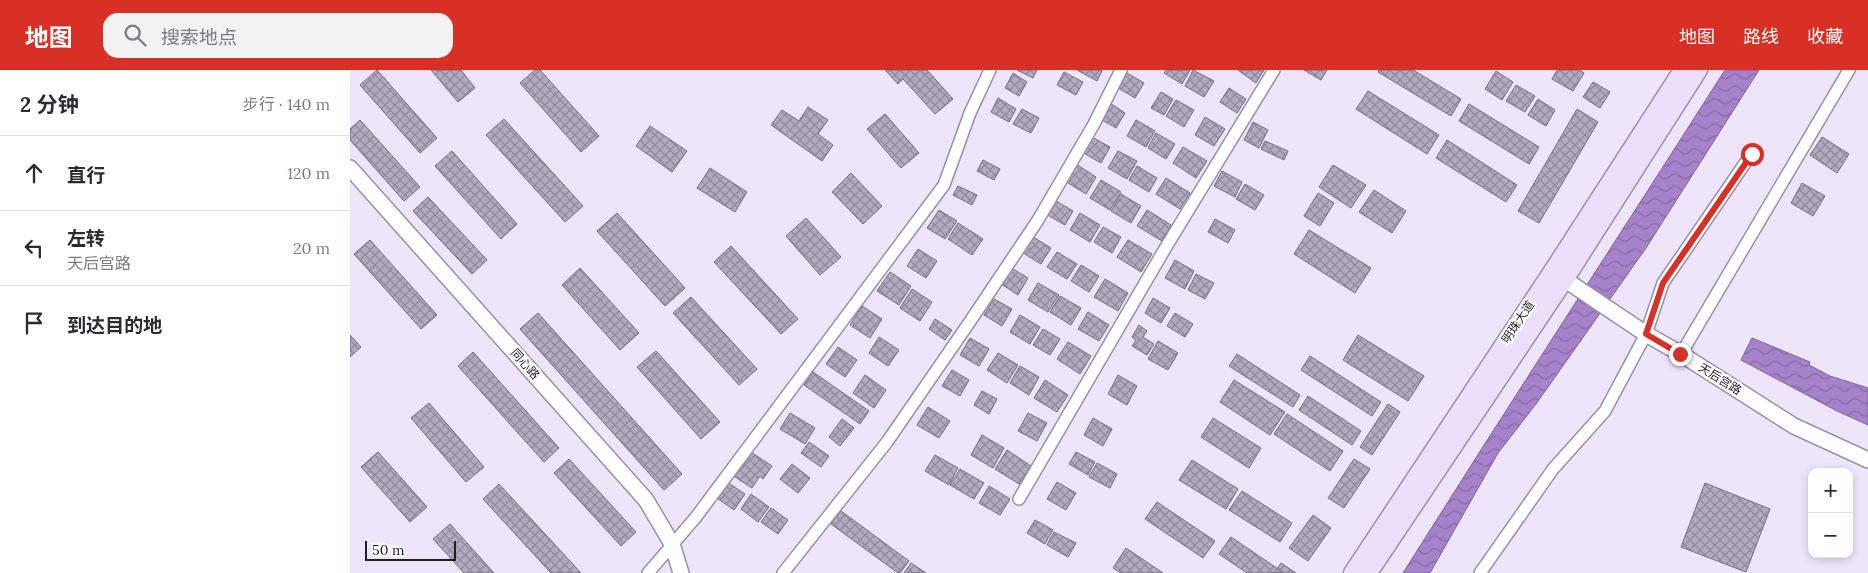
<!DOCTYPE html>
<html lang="zh">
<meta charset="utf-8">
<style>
:root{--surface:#fff;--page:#f2f2f3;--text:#2b2b33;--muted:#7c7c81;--line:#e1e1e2;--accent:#d93025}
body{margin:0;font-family:Lora,"Noto Sans SC",serif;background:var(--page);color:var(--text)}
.controls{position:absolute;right:15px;bottom:15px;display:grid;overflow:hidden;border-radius:10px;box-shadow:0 2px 8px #0003}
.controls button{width:45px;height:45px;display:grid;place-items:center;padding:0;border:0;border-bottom:1px solid var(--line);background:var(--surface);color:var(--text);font:25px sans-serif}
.scale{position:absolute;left:15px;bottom:12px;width:91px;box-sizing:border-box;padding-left:5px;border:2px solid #201d25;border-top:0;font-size:14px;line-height:18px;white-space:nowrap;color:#201d25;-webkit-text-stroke:4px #fff;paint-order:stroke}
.stop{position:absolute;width:15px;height:15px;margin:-11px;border:4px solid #d93025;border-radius:50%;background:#fff}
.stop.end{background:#d93025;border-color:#fff;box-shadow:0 1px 5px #0008}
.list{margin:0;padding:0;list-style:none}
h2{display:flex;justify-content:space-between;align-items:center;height:65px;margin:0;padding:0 20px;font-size:21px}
h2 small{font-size:16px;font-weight:400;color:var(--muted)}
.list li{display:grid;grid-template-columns:32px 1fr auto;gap:15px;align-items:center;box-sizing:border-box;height:75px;padding:0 20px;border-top:1px solid var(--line)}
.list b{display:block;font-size:19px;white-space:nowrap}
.list p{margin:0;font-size:16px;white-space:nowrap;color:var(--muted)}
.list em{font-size:16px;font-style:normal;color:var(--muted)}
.icon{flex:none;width:28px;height:28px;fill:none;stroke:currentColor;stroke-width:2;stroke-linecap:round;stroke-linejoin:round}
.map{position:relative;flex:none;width:1518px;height:503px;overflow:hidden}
header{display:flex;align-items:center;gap:30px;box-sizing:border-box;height:70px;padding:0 25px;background:var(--accent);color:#fff}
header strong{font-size:24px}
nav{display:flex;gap:28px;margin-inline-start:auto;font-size:18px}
.search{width:350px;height:45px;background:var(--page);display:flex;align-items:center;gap:12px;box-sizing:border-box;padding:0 18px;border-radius:15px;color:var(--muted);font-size:19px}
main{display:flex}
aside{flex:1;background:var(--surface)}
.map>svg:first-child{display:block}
.water{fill:url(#water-waves);stroke:#7e6499}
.building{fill:url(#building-cross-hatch);stroke:#776e81}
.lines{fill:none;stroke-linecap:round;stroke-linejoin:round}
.minor-casing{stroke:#9a91a5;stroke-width:14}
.tertiary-casing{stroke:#9a91a5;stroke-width:18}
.secondary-casing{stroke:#9a91a5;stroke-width:19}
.minor{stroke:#fff;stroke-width:11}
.tertiary{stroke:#fff;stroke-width:15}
.secondary{stroke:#eddefb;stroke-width:16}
.route{stroke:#d93025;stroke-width:6}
.labels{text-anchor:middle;stroke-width:4.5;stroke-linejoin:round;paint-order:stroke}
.street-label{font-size:12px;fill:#201d25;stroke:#fff}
</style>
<header>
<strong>地图</strong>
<div class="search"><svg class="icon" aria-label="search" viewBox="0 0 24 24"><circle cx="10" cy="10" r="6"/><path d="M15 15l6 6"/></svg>搜索地点</div>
<nav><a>地图</a><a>路线</a><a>收藏</a></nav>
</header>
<main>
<aside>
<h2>2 分钟<small>步行 · 140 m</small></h2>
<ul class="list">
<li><svg class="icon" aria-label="ahead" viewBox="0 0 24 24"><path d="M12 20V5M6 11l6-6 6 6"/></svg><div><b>直行</b></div><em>120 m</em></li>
<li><svg class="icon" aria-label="left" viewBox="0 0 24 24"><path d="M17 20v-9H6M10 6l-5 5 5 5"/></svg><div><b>左转</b><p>天后宫路</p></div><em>20 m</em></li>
<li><svg class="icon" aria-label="arrive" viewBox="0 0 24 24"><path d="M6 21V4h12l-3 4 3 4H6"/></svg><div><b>到达目的地</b></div></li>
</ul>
</aside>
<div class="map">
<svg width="1518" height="503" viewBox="0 0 1518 503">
<defs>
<pattern id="water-waves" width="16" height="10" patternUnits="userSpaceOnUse" patternTransform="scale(1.25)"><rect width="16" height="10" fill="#a682cb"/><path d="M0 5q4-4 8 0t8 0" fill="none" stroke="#876aa5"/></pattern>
<pattern id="building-cross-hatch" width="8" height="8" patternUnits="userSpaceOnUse" patternTransform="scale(1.25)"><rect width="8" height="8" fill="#b3aabf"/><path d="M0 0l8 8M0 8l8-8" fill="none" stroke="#918a9b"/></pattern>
</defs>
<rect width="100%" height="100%" fill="#efe5fb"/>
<path class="water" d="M1375,0H1409L1296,178L1186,334L1148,383L1080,503H1053C1159,334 1268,168 1375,0Z
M1402,268L1460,292L1459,295L1480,306L1518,318V355L1487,341L1391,290Z"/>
<path class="building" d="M27,0L87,68L70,83L10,15Z
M81,0H111L125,18L108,32Z
M185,0H190L249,66L231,82L170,13Z
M535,0H577L603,29L585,44L553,9L548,14Z
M667,0H687L683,8Z
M727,0H749L752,1L747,11Z
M816,0H840L832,14L814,3Z
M843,0L864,11L854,27L835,16Z
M888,0H914L906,13Z
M954,0H977L971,10Z
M1029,0H1063L1111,29L1101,46L1028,2Z
M1207,0H1229L1234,3L1223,21L1202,9Z
M1146,1L1163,12L1152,30L1135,19Z
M714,2L733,12L726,25L707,15Z
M663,3L677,12L669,26L655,18Z
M777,3L794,13L785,28L768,18Z
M1243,12L1260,22L1250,38L1233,27Z
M1166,15L1185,26L1175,42L1156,31Z
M879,18L896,29L887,43L870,32Z
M1018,21L1089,65L1077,84L1006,39Z
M811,22L823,29L814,45L801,38Z
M648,28L666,39L659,52L641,42Z
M1188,29L1205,40L1196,56L1178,45Z
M826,30L844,40L834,57L816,46Z
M760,33L775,43L766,58L750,49Z
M1119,34L1189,77L1179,94L1109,51Z
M458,37L478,50L468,64L483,75L472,91L421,55L432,40L449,51Z
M672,39L689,48L681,63L663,54Z
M1227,39L1248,52L1189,153L1168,141Z
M535,44L569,83L551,98L517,59Z
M855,47L875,59L864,76L845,65Z
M154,49L233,136L215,152L136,65Z
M10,50L70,117L54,131L0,70V59Z
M786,50L805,61L796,77L777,66Z
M903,52L918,60L909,78L894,70Z
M300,56L337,81L322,102L286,76Z
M806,63L825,74L816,89L798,78Z
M740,66L760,77L751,93L732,82Z
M1472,67L1499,84L1487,103L1460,85Z
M1097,70L1167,115L1156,132L1086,88Z
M915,71L938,81L934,90L911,79Z
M833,77L857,91L846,108L823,93Z
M102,81L167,154L151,169L85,96Z
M768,81L787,91L777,109L758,98Z
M633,90L650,99L644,110L627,101Z
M726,94L746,107L736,124L715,111Z
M983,95L1016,115L1001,138L969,117Z
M787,96L807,108L799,122L779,110Z
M360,98L397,122L385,142L347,118Z
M872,101L892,112L885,127L864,116Z
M501,103L532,136L513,154L482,122Z
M816,108L840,123L830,139L806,124Z
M751,110L771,122L760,140L740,128Z
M1452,113L1475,126L1463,146L1441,133Z
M895,114L914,125L905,140L886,129Z
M608,116L627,125L622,135L603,125Z
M1024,120L1056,141L1042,163L1009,142Z
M968,123L984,133L970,156L954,146Z
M771,124L791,136L781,153L761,141Z
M78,127L137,190L122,204L63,141Z
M703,129L723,141L715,155L694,143Z
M589,140L607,151L595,169L577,158Z
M797,140L821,155L812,171L787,156Z
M267,143L335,218L315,236L247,161Z
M730,143L750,155L740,172L720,160Z
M456,148L491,187L470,205L436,166Z
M865,149L885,160L878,173L858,162Z
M608,153L633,169L622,185L598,169Z
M753,157L771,167L762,183L744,172Z
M959,160L1021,198L1005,223L944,184Z
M680,165L701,178L691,194L670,181Z
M20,170L87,245L71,259L4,184Z
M778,170L802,184L791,202L767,187Z
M381,176L448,249L431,264L364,192Z
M568,179L587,191L576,208L557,196Z
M707,182L727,194L717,209L697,197Z
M825,190L844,201L835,219L815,208Z
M731,195L749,206L739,222L721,211Z
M660,197L678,208L668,225L650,213Z
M230,198L289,263L270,280L212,215Z
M540,202L561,216L549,235L527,221Z
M846,204L864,213L855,229L838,220Z
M755,209L778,223L768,241L744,227Z
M688,213L709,225L698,242L678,230Z
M562,219L582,232L570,251L550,238Z
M710,226L731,238L721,255L700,242Z
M341,227L407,299L389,315L323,243Z
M803,228L820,238L811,253L795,243Z
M644,229L662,239L652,256L634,245Z
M512,236L532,249L520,268L500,255Z
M738,242L759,255L749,271L728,259Z
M188,243L332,404L314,420L170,259Z
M825,243L843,254L835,267L817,256Z
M670,245L690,257L680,274L660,262Z
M585,249L602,260L595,270L579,259Z
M789,255L797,261L793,267L804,274L797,285L782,276L786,270L782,267Z
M693,259L710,269L700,285L683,275Z
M0,265L11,277L0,287Z
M1008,265L1074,306L1058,331L993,290Z
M529,267L549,280L538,296L519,283Z
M620,268L639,279L629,296L610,285Z
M808,271L828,283L818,300L798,289Z
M718,272L741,286L730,304L707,289Z
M488,277L507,290L495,307L476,294Z
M306,281L370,352L351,369L287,297Z
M123,282L209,378L194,392L108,296Z
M648,283L668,295L657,313L637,300Z
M887,284L950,325L943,337L879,296Z
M960,286L1031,332L1022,346L951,300Z
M670,296L689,307L679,325L660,313Z
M602,300L619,310L610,326L592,316Z
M463,302L519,341L510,354L454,315Z
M515,305L536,320L524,338L503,323Z
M768,305L787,316L777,335L758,324Z
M695,310L718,325L707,342L684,328Z
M884,310L935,342L920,365L870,332Z
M632,321L647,329L639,344L624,335Z
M958,326L1011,361L1002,375L949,340Z
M79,333L134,397L116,412L61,348Z
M1038,334L1050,342L1022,385L1010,377Z
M578,337L600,351L589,368L567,355Z
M440,343L465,358L455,374L430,359Z
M678,343L697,353L687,371L668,361Z
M937,344L993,381L980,401L924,364Z
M743,348L762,359L753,376L734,365Z
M863,348L911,378L899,398L851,367Z
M492,349L504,358L490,376L479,367Z
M632,365L654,378L643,398L621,385Z
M459,372L479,386L471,397L451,383Z
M657,380L681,396L669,414L645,399Z
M28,382L77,437L60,452L11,397Z
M401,382L422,396L413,409L410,406L402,418L382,405L391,392L394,394Z
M726,382L745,392L738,405L719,394Z
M585,385L608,398L599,415L575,401Z
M219,389L286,462L271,476L204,403Z
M1004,389L1020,399L994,438L978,428Z
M842,390L888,419L876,439L829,410Z
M747,393L767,404L760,418L739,407Z
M442,394L460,408L448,423L430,409Z
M610,399L634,413L624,429L600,415Z
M374,410L395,424L384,440L364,426Z
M707,412L726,423L716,440L697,429Z
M1355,413L1420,439L1396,502L1331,477Z
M149,414L231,503H201L133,429Z
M639,416L660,429L650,445L629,433Z
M892,421L942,453L930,472L879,440Z
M401,424L419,437L408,452L391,439Z
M807,432L865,471L853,488L795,449Z
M421,438L438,450L428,464L411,452Z
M491,441L559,491L550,503H548L481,454Z
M963,445L981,458L958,491L939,478Z
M685,450L703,460L695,474L677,463Z
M100,454L144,503H114L83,469Z
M704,462L726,473L718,487L697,475Z
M881,467L934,503H897L869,484Z
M776,478L813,503H771L763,498Z
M561,493L576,503H554Z
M931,493L946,503H924Z"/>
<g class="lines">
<defs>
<path id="minor" d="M1331,284L1499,0
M669,429L816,177L924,0
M298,503L346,447L594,115L620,43L640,0
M433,503L537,372L621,250L688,150L744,54L771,0
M1130,503L1203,399L1255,341L1296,264L1313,213L1402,83"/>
<path id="tertiary" d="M0,98L296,430L322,474L331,503
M1205,203L1296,264L1331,284L1444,356L1518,390"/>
<path id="secondary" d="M1002,503L1202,201L1332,0
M1019,503L1215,210L1349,0"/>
</defs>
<use href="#minor" class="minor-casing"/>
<use href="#tertiary" class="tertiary-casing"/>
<use href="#secondary" class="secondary-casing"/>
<use href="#minor" class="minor"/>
<use href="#tertiary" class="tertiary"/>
<use href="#secondary" class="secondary"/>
</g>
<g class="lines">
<path class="route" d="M1330,284L1296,264L1313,213L1402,84"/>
</g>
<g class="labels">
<g class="street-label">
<text transform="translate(1168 252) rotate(-56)" y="4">明珠大道</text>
<text transform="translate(175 294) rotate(48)" y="4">同心路</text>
<text transform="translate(1370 309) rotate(32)" y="4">天后宫路</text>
</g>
</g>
</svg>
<div class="controls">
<button>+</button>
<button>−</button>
</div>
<div class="scale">50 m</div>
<div class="stop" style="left:1402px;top:84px"></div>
<div class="stop end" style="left:1330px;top:284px"></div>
</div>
</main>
